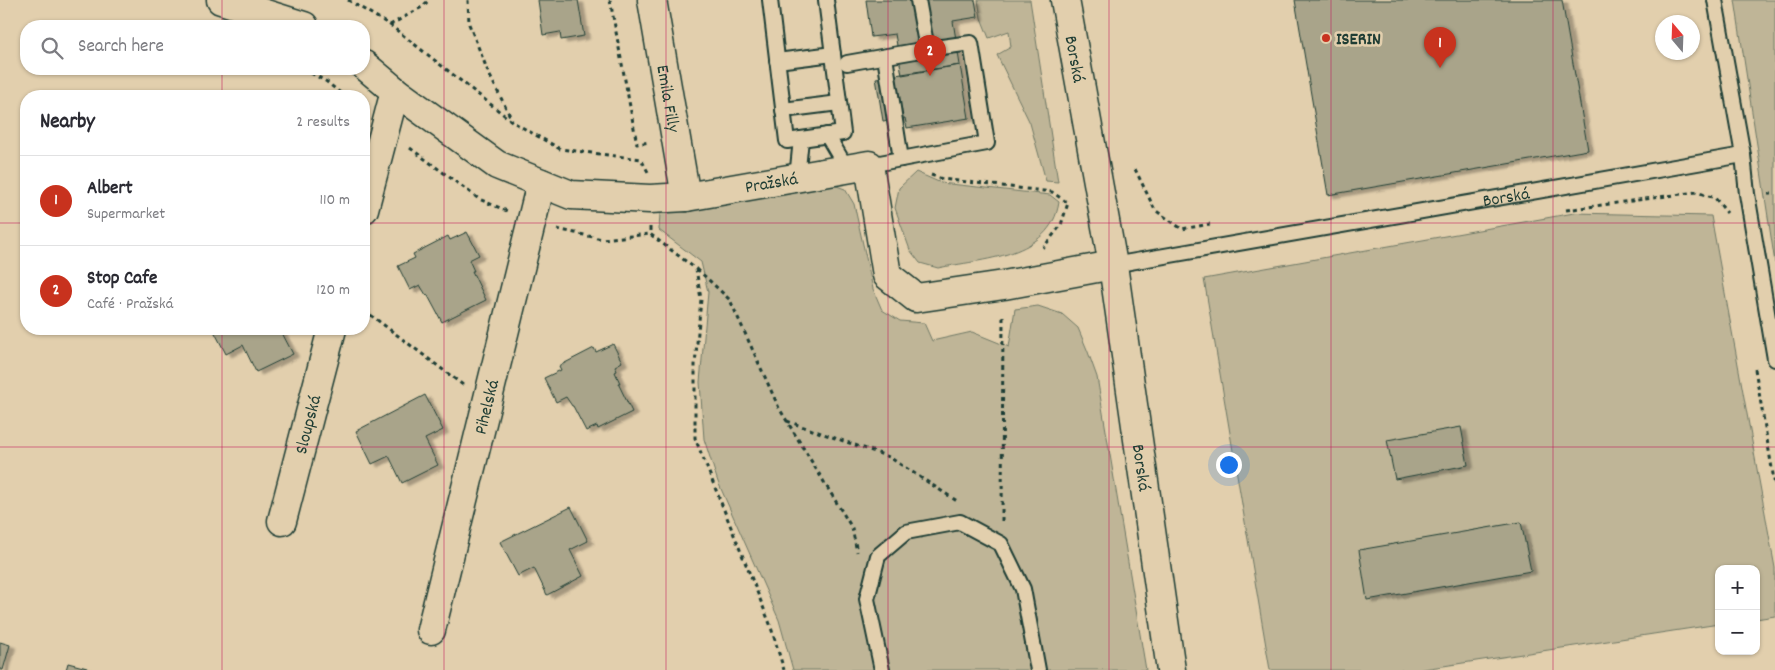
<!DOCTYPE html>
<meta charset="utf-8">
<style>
:root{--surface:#fff;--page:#f2f2f3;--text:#2b2b33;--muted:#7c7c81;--line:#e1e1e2;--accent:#c8321e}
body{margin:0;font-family:Dekko,sans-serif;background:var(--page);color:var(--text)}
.controls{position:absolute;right:15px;bottom:15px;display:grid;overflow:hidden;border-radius:10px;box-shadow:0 1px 4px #0004}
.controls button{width:45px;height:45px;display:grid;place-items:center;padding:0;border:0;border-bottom:1px solid var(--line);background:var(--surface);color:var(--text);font:25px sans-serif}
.compass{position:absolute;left:1655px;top:15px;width:45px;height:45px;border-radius:50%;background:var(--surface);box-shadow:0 1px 4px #0004;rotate:341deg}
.you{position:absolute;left:1228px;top:464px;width:18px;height:18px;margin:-12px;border:4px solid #fff;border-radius:50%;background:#1a73e8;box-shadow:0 0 0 8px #1a73e833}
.badge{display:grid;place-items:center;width:32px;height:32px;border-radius:50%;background:var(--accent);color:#fff;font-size:16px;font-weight:700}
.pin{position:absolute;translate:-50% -41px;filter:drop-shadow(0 1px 2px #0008)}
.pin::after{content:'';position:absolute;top:26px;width:18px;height:15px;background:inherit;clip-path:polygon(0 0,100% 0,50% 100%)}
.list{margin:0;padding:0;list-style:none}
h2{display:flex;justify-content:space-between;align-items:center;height:65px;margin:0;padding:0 20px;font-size:21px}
h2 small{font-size:16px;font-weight:400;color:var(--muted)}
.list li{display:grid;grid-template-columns:32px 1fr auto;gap:15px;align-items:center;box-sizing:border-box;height:90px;padding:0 20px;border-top:1px solid var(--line)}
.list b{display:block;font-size:19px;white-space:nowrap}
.list p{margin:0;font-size:16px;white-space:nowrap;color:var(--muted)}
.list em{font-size:16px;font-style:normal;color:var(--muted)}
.icon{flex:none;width:28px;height:28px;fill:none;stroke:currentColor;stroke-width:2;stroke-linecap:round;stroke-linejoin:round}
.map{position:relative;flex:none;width:1775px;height:670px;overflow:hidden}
.search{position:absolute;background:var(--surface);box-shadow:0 1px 4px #0004;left:20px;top:20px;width:350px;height:55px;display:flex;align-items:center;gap:12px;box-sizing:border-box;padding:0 18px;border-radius:20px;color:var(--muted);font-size:19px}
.panel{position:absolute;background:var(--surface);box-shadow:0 1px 4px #0004;left:20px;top:90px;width:350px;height:245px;border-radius:20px}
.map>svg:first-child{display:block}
.green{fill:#bfb597;stroke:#6f7966}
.building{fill:#a9a48a;stroke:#1f3d34;filter:url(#shadow)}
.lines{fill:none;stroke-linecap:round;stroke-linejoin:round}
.lane-casing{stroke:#1f3d34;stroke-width:18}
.street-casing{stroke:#1f3d34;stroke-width:31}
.primary-casing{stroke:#1f3d34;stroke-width:31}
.path{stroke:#1f3d34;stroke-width:3;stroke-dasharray:4 4;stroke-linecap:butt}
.lane{stroke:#e2cfad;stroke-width:14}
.street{stroke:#e2cfad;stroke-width:28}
.primary{stroke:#e2cfad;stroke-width:28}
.grid{fill:none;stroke:#c2185b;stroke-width:1;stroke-opacity:0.55}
.poi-dot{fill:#c8321e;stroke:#e2cfad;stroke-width:2}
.labels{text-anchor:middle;stroke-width:5;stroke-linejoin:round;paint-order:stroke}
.poi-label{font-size:18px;font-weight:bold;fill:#1f3d34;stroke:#e2cfad;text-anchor:start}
.street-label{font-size:18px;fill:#1f3d34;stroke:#e2cfad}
</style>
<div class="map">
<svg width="1775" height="670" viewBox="0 0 1775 670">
<defs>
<filter id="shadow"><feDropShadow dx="5.5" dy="3" stdDeviation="1" flood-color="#0004"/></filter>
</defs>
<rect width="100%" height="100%" fill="#e2cfad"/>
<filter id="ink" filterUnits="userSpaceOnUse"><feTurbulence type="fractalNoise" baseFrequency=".02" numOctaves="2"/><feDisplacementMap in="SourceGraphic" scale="10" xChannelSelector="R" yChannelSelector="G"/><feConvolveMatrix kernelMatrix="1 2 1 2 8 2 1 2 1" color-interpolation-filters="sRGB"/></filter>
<g filter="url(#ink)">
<path class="green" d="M978,0H1030L1058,182L1046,181L1030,123L997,55L1011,47L1009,31L989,38L981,18Z
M1735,0H1775V263Z
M916,172L941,183L1050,195L1059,202C1051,258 981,259 938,268L920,263L910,250L895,208L899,188Z
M831,184L845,189L854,204L873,289L882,310L900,321L924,323L932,341L972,332L1009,347L1015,309L1038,306L1062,314L1078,328L1088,352L1097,377L1146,670H793L779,620L718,482L704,439L700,382L708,292L701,262L659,230L660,213Z
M1574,213L1711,216L1775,568V616L1756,619V569H1719V624L1417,670H1270L1204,279Z"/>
<path class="building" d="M538,0H578L584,36L561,40L560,32L543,35Z
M866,0H975L978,17L953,21L960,65L902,75L895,34L871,37Z
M1295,0H1562L1588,150L1328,195Z
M960,65L969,118L907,128L905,118L883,121L876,78Z
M467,232L479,255L469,260L474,271H472L486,300L442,322L427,294L426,295L420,285L410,290L398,266L415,258L413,254L448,236L450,240Z
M213,329H280L293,354L256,372L243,345L226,354Z
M613,344L622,362L615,366L617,371L615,372L620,383H618L632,412L598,429L597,426L586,431L573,406H572L566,397L556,402L544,378L561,370L559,366L594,348L596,352Z
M425,395L443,430L425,439L438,465L402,483L389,456L372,464L356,431Z
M1461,427L1468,465L1395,479L1387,440Z
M571,507L588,541L570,550L583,576L547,595L534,568L518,576L500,542Z
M1521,522L1531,571L1367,600L1359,550Z
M0,642L10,645L3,670H0Z
M68,663L87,668L86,670H66Z"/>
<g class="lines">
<defs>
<g id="lane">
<path d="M770,0L787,141L843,133L826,0"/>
<path d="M1715,0L1743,155L1747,194L1775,359"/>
<path d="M885,57L901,159"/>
<path d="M777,61L833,54"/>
<path d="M847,63L927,49"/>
<path d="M783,110L839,103"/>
<path d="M827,135L847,169"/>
<path d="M869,165L987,143L971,43L927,49L918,0"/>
<path d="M797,178L801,139"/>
<path id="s1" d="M1113,265L1743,155"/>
<path d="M882,670L867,599L878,556L906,532L960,522L1001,544L1023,589L1038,670"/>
</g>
<g id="street">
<path d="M221,0L304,26"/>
<path id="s2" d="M652,0L686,197"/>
<path id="s3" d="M364,65L395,91L497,165L571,195L650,199L686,197L869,165L887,275L916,298L1004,285L1113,265"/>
<path d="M364,209L395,91"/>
<path id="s4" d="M282,521L332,329"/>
<path id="s5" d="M431,630L541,183"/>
</g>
<g id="primary">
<path id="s6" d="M1065,0L1113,265L1171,670"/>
</g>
</defs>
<use href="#lane" class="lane-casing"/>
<use href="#street" class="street-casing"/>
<use href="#primary" class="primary-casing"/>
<path class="path" d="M348,0L390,25L513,122L560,149L641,159L648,172
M468,0L469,24L489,74L512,120
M610,0L637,144L650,142
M390,25L422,7L429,0
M304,69L327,82L344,96
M410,148L479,199L507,211
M1135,169L1155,210L1182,229L1210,224
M931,175L942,179L1052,192L1068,203L1061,225L1043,248
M1768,194H1775
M1566,210L1696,192L1715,198L1727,213
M650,227V234L696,269L701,299L695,365V438L770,624L784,670
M557,229L602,239L650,234
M697,269L730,300L779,408L852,528L857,552
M364,310L463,385
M1755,369L1775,486
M787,421L889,457L957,501
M1002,521L1003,313"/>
<use href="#lane" class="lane"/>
<use href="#street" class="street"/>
<use href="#primary" class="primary"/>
</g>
</g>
<path class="grid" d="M222,0V26M444,0V670M666,0V670M888,0V670M1109,0V670M1331,0V670M1553,0V670M222,69V96M0,223H26M364,223H1775M222,329V670M0,447H1775"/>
<circle class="poi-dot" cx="1326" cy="38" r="5"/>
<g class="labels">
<g class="poi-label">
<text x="1336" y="44">ISERIN</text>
</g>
<g class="street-label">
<text dy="6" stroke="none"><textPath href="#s6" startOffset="60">Borská</textPath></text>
<text dy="6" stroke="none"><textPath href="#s2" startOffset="100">Emila Filly</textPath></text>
<text dy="6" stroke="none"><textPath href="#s3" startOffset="448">Pražská</textPath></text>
<text dy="6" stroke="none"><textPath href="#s1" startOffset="399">Borská</textPath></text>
<text dy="6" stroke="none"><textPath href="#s5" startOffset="230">Pihelská</textPath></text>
<text dy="6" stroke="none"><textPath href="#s4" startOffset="100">Sloupská</textPath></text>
<text dy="6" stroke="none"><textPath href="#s6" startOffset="474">Borská</textPath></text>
</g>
</g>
</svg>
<div class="controls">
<button>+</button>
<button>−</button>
</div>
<svg class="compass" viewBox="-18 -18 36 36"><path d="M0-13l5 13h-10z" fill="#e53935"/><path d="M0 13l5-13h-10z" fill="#7c7c81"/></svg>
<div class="you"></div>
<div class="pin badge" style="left:1440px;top:68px">1</div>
<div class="pin badge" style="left:930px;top:76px">2</div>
<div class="search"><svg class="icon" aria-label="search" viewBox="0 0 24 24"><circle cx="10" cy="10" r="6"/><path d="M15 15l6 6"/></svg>Search here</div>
<section class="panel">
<h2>Nearby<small>2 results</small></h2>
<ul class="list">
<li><span class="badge">1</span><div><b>Albert</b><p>Supermarket</p></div><em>110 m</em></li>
<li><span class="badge">2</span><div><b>Stop Cafe</b><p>Café · Pražská</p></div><em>120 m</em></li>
</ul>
</section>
</div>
